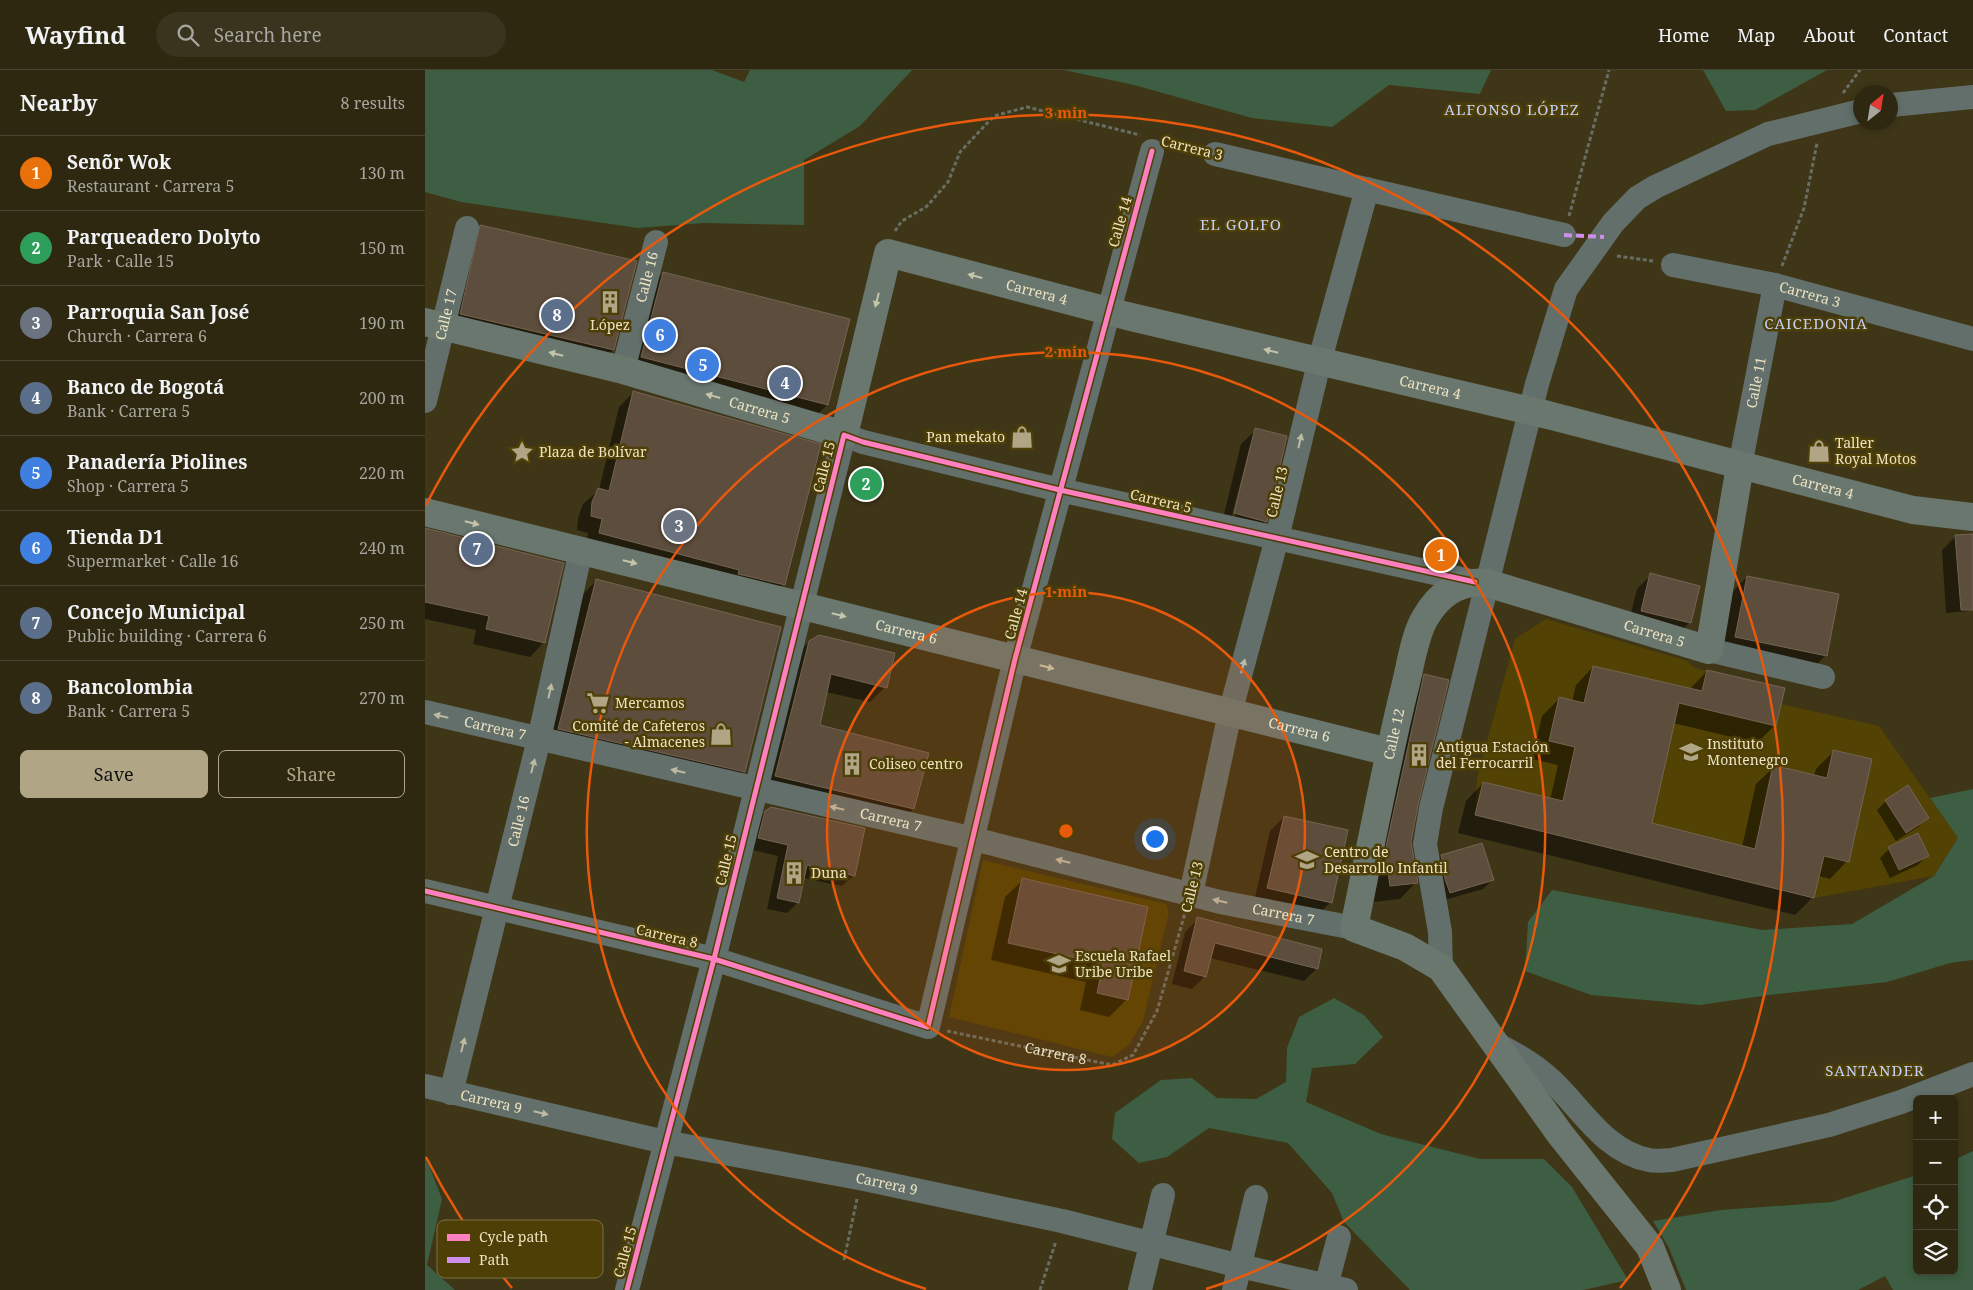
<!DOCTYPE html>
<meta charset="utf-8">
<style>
:root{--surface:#2e2811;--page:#3a341f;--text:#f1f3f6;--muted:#a7a69f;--line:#494431;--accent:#b0a686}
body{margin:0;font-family:"Noto Serif",serif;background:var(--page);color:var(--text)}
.controls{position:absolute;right:15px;bottom:15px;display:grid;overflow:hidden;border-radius:8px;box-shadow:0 2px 8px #0003}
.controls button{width:45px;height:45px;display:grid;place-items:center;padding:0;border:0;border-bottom:1px solid var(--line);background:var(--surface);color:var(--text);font:25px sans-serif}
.compass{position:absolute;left:1428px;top:15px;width:45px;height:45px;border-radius:50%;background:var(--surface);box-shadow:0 2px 8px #0003;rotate:30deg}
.you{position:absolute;left:729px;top:768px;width:18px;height:18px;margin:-12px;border:4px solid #fff;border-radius:50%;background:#1a73e8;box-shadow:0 0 0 8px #1a73e833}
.badge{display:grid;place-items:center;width:32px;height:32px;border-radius:50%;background:var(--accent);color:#fff;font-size:16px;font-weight:700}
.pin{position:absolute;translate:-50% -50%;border:2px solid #fff;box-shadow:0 1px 5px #0006}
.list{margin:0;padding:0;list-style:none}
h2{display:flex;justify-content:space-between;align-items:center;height:65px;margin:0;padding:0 20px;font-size:21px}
h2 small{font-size:16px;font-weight:400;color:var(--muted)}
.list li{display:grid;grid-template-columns:32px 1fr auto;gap:15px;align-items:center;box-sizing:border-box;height:75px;padding:0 20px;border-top:1px solid var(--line)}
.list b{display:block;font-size:19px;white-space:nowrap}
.list p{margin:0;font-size:16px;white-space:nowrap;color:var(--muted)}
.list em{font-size:16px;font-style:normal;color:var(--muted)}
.actions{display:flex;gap:10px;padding:15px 20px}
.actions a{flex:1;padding:11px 0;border:1px solid var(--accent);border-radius:8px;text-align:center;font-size:18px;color:var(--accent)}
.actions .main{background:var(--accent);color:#111}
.icon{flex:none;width:28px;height:28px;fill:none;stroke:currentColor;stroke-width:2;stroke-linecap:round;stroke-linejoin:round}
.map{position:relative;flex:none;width:1548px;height:1220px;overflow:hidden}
header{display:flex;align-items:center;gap:30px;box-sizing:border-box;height:70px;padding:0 25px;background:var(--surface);border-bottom:1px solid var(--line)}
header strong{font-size:24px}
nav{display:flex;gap:28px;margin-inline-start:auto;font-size:18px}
.search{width:350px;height:45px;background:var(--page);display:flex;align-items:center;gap:12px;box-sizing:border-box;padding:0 18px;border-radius:28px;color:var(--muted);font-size:19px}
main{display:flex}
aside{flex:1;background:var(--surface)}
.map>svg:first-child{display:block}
.built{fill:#524203}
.green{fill:#3d5e42}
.shadow{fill:#0007;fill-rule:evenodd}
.building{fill:#5d4d3c;stroke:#756453}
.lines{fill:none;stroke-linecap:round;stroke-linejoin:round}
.path{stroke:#686e63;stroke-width:3;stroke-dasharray:4 2.5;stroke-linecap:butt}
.minor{stroke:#626f6a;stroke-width:24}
.major{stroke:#69776f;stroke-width:28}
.quiet{stroke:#ce8fe9;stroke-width:4;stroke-dasharray:8 4;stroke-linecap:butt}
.cycleway-casing{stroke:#4e3f07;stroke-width:8}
.cycleway{stroke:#ff80c0;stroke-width:5}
.oneway{fill:#c5c3a9}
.oneway2{fill:#bcbaa3}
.ring{fill:none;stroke:#e8590c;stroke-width:2.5}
.labels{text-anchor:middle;stroke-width:5;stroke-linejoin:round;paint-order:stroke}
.street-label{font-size:14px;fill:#ede3c2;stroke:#4e3f07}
.poi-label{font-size:14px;fill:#ede3c2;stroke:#4e3f07;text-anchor:start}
.neighbourhood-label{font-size:15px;letter-spacing:1px;fill:#c4d0fa;stroke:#4e3f07}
.key{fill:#4e3f07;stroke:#7e703f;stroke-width:1}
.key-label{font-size:14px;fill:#ede3c2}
.centre{fill:#e8590c;stroke:#4e3f07;stroke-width:2.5}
.ring-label{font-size:15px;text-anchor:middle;font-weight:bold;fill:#e8590c;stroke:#4e3f07;stroke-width:5;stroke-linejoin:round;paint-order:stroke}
</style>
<header>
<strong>Wayfind</strong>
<div class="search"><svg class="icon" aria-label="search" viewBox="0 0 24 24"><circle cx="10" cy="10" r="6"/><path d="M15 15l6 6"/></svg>Search here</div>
<nav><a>Home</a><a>Map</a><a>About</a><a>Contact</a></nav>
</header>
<main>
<aside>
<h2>Nearby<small>8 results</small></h2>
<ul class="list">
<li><span class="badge" style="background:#e8710a">1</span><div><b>Senõr Wok</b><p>Restaurant · Carrera 5</p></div><em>130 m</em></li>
<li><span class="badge" style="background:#2e9e5b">2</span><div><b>Parqueadero Dolyto</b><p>Park · Calle 15</p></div><em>150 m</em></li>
<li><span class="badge" style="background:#6b7280">3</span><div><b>Parroquia San José</b><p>Church · Carrera 6</p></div><em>190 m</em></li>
<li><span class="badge" style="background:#5c6f8a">4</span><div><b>Banco de Bogotá</b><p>Bank · Carrera 5</p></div><em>200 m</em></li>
<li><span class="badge" style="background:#3f7fe0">5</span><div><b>Panadería Piolines</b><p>Shop · Carrera 5</p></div><em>220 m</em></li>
<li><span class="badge" style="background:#3f7fe0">6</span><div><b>Tienda D1</b><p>Supermarket · Calle 16</p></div><em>240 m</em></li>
<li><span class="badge" style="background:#5c6f8a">7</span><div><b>Concejo Municipal</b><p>Public building · Carrera 6</p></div><em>250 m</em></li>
<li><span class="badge" style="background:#5c6f8a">8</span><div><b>Bancolombia</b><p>Bank · Carrera 5</p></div><em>270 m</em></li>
</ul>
<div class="actions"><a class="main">Save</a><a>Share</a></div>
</aside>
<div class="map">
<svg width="1548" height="1220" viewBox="0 0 1548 1220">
<rect width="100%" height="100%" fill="#3e3617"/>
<path class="built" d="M1121,549L1262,591L1270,598L1360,618L1356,634L1454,656L1533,768L1509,806L1389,828L1050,745L1052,708L1090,569Z
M558,790L741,834L744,842L718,951L704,975L687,987L524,947Z"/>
<path class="green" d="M0,0H287L319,12L325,0H487L435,56L379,90V155L279,153L213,158L36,132L0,122Z
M639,0H1066L1055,24L964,15L907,57L827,48L709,15Z
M1278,0H1402L1330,40L1301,41Z
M1548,719V890L1525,893L1462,912L1344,925L1275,935L1166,925L1100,901L1103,852L1127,820L1337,860L1427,854L1509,806L1533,768L1505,728Z
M909,928L939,945L958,967L930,994L887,998L881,1032L956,1064L1055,1089H1119L1147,1117L1203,1210L1158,1220H985L919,1152L907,1123L863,1073L784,1058L742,1087L714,1093L687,1069L690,1043L736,1010L767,1008L792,1028L831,1029L861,1012L862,978L874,947Z
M1548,1081V1220H1468L1460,1206L1433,1220H1261L1244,1178L1228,1151L1296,1140L1407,1132L1492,1105V1201H1529V1090Z
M0,1085L17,1129L2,1195L30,1220H0Z"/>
<path class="shadow" d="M56,156L210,191L188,280L174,294L22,258L41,171Z
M238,203L402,335L387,350L201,302L223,218Z
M208,323L394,375L358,515L344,529L161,477L163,463L152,460L153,448L158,434L174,420L194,337Z
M831,360L841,451L826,465L796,457L816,374ZM825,375H827L809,450L806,449Z
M0,459L119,572L105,587L48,574L51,560L0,549Z
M1548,465V537L1544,541L1521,543L1517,480L1531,466Z
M1226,505L1273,517L1264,553L1250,567L1203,555L1212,519Z
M1322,507L1401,585L1382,604L1292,586L1303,526Z
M172,510L319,701L305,715L121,672L158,524Z
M384,572L460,617L445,632L401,622L393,655L488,739L473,754L335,721L368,588Z
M1168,597L1265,619L1282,601L1350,655L1332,673L1248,653L1226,754L1317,777L1331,714L1349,697L1389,706L1391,699L1408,682L1422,791L1405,809L1393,806L1388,827L1370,845L1033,763L1041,731L1058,713L1125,730L1133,695L1107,689L1117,646L1134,629L1147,632L1151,615Z
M999,606L991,734L985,772L991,812L975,829L948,832L944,799L983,622Z
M1461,731L1502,748L1493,757L1471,771L1452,740Z
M341,742L429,805L417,816L378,808L373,832L362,843L342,839L353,786L323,779L329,753Z
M859,747L906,832L891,846L829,832L845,761Z
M1464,779L1502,785L1493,795L1465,808L1455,788Z
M1016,786L1067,810L1058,819L1016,831L1007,796Z
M598,810L722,838L702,929L684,947L655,940L661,912L566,890L580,827Z
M773,849L892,898L879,911L785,888L780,906L767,919L747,914L760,862Z"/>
<path class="building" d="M55,155L212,191L189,280L35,244Z
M238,202L425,249L403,335L216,287Z
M208,321L396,374L360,515L313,504L314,500L174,463L177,449L166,446L167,432L173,418L184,421Z
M830,358L862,366L842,452L809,443Z
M0,458L139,493L120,573L61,559L64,546L0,532Z
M1548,464V540H1536L1530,465Z
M1225,503L1275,516L1266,553L1216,541Z
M1322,506L1414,524L1402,586L1310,567Z
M171,509L356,557L320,702L133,659Z
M394,565L470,583L462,618L406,604L395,655L504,683L489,739L350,706L384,571Z
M1168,596L1277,621L1282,600L1360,618L1351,656L1254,633L1227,753L1330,779L1348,695L1402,708L1408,680L1447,689L1424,792L1399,786L1389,828L1050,745L1058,712L1138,731L1150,677L1124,671L1134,627L1159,633Z
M999,604L1024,610L993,735L986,772L993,813L965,816L960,781Z
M1483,715L1504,748L1481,763L1460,730Z
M346,737L440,758L430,806L382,795L374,833L352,828L363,775L333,768L340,741Z
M859,746L923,760L907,833L842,818Z
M1493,763L1504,786L1474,800L1463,777Z
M1057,773L1069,810L1025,823L1020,809L1016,785Z
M597,808L723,837L703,930L672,923L678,894L583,873Z
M772,847L897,879L893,899L790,873L781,907L759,901Z"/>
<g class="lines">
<g class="path">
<path d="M1418,23L1435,0"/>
<path d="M745,73L771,79"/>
<path d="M1144,146L1184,0"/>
<path d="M470,161L477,151L501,137L510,127L523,112L535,82L569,46L602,37L715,65"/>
<path d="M1192,186L1228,191"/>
<path d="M1357,196L1379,138L1392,73"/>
<path id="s1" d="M522,961L687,995L708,985L732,941L760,843"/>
<path d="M419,1190L432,1129"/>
<path d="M615,1220L631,1171"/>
</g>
<g class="minor">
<path d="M1466,35L1548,27"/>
<path d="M790,84L1139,165"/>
<path id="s2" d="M1248,195L1350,215L1548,269"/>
<path id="s3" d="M198,300L231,172"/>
<path id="s4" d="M0,331L42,158"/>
<path id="s5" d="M1315,396L1350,215"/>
<path d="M1284,580L1398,607"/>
<path id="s6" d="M0,642L549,769L795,832L929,858"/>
<path d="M0,821L289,889L503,957L590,589L727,81"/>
<path d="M766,824L805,643L852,468L894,293L942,119"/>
<path d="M1016,898L1015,862L1000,774L1006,738L1112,314L1141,219L1188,153L1212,128L1230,117L1343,64L1436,41"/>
<path d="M1068,973C1090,983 1109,994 1127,1011C1156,1038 1180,1082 1224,1090C1231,1092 1240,1090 1247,1090L1404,1055L1476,1032L1548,1004"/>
<path id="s7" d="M0,1016L240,1072L439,1109L637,1151L815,1196L921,1220"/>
<path id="s8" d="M26,1023L114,669L156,480"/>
<path d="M202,1220L289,889L419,365L438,372L635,420L1050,512"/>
<path d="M715,1220L738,1125"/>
<path d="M809,1220L831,1127"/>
<path d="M900,1220L914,1167"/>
</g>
<g class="major">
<path id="s9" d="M0,252L198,300L419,365L463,183L702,246L1123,345L1488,440L1548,447"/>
<path id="s10" d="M0,442L964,682"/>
<path id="s11" d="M1242,1220L1225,1177L1135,1064L1016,898L980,877L929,858C945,779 960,699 979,621C985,599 989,566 1000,548C1014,524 1034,510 1062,513L1284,580L1315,396"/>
</g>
<path class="quiet" d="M1139,165L1179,167"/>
<defs>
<path id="cycleway" d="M0,821L289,889L503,957L590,589L727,81
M202,1220L289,889L419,365L438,372L635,420L1050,512"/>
</defs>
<use href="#cycleway" class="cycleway-casing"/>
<use href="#cycleway" class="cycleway"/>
</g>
<defs><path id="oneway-solid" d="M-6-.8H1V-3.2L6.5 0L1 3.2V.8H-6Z" transform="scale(1.25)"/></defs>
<g class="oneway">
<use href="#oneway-solid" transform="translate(550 206) rotate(-165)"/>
<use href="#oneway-solid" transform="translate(452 230) rotate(104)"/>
<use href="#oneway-solid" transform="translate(846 281) rotate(-166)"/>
<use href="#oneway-solid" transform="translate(131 284) rotate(-166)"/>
<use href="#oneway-solid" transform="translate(288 326) rotate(-164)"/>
<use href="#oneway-solid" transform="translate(47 453) rotate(14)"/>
<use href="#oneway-solid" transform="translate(205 492) rotate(14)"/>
<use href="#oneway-solid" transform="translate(414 545) rotate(14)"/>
<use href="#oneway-solid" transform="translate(622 597) rotate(14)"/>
</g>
<g class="oneway2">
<use href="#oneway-solid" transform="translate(875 371) rotate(-77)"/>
<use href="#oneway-solid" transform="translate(818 596) rotate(-75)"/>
<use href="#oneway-solid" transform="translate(125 621) rotate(-78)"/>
<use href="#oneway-solid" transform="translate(16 646) rotate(-167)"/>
<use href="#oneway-solid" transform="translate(108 696) rotate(-76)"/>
<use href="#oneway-solid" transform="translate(253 701) rotate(-167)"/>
<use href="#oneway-solid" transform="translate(412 738) rotate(-167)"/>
<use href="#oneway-solid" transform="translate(638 791) rotate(-166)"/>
<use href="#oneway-solid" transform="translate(795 831) rotate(-167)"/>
<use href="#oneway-solid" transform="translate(38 975) rotate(-76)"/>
<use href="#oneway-solid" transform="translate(116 1043) rotate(13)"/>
</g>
<circle cx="641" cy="761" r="239" fill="#e8590c" fill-opacity=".12"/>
<g class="ring">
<circle cx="641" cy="761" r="239"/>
<path d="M501 1219A479 479 0 1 1 781 1219"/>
<path d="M87 1218A718 718 0 0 1 1 1087M1 435A718 718 0 1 1 1195 1218"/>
</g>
<defs>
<symbol id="building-bare" viewBox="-9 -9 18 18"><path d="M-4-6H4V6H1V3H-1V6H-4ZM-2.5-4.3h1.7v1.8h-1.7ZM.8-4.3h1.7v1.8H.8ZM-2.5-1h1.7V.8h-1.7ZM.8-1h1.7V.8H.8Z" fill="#b0a686" stroke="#4e3f07" stroke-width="2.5" paint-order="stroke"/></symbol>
<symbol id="shop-bare" viewBox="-9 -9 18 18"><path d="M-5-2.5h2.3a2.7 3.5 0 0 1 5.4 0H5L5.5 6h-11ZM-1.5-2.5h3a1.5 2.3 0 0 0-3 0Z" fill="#b0a686" stroke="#4e3f07" stroke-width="2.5" paint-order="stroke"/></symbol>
<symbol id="sight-bare" viewBox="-9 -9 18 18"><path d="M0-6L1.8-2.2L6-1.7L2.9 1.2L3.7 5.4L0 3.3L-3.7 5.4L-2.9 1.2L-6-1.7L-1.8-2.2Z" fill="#b0a686" stroke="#4e3f07" stroke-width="2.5" paint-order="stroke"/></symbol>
<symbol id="supermarket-bare" viewBox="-9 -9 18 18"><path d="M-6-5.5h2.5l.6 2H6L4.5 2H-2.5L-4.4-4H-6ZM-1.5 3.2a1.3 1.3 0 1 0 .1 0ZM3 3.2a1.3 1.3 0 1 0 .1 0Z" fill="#b0a686" stroke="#4e3f07" stroke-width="2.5" paint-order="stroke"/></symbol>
<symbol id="university-bare" viewBox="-9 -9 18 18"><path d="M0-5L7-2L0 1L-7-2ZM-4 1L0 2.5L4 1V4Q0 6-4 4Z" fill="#b0a686" stroke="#4e3f07" stroke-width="2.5" paint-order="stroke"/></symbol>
<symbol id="school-bare" viewBox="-9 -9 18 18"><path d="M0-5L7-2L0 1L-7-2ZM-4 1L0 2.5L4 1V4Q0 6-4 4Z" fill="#b0a686" stroke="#4e3f07" stroke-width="2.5" paint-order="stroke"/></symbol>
</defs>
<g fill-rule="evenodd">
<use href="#building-bare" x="169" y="216" width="32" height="32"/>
<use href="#shop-bare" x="581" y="351" width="32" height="32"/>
<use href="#shop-bare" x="1378" y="365" width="32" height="32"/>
<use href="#sight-bare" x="81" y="366" width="32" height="32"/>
<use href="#supermarket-bare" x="157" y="617" width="32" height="32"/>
<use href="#shop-bare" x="280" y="648" width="32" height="32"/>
<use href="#university-bare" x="1250" y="666" width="32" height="32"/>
<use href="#building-bare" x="978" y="669" width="32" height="32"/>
<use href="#building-bare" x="411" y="678" width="32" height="32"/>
<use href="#school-bare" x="866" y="774" width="32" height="32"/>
<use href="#building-bare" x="353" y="787" width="32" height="32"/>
<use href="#school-bare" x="618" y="878" width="32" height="32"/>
</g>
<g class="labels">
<g class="street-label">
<text transform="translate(767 78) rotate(14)" y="5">Carrera 3</text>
<text transform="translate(695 152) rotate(-74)" y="5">Calle 14</text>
<text dy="5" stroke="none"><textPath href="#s3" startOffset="96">Calle 16</textPath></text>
<text dy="5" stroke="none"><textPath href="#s9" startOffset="775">Carrera 4</textPath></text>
<text dy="5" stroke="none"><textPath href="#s2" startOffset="140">Carrera 3</textPath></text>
<text dy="5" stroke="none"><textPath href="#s4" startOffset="89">Calle 17</textPath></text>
<text dy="5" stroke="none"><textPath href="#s5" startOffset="85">Calle 11</textPath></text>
<text dy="5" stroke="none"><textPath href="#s9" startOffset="1180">Carrera 4</textPath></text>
<text dy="5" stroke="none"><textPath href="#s9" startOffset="346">Carrera 5</textPath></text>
<text transform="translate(399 397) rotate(-76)" y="5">Calle 15</text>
<text dy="5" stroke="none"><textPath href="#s9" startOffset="1585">Carrera 4</textPath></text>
<text transform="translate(852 422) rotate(-77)" y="5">Calle 13</text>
<text transform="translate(736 431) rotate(13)" y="5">Carrera 5</text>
<text transform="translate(591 544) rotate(-75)" y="5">Calle 14</text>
<text dy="5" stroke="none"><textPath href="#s10" startOffset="496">Carrera 6</textPath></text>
<text dy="5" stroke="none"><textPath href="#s11" startOffset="1060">Carrera 5</textPath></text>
<text dy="5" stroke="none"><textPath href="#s6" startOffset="72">Carrera 7</textPath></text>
<text dy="5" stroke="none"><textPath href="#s10" startOffset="901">Carrera 6</textPath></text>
<text dy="5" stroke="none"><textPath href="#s11" startOffset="689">Calle 12</textPath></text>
<text dy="5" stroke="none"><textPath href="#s6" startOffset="478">Carrera 7</textPath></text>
<text dy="5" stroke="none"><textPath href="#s8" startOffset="280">Calle 16</textPath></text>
<text transform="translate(301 790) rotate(-77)" y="5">Calle 15</text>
<text transform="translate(767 817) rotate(-76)" y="5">Calle 13</text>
<text dy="5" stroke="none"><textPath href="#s6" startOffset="882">Carrera 7</textPath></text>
<text transform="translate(242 866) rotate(13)" y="5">Carrera 8</text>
<text dy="5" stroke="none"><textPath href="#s1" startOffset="111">Carrera 8</textPath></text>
<text dy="5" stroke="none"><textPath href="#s7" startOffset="68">Carrera 9</textPath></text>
<text dy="5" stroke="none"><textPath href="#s7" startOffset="472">Carrera 9</textPath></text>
<text transform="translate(200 1182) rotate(-75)" y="5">Calle 15</text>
</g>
<g class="poi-label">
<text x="185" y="260" text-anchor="middle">López</text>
<text x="580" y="372" text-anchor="end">Pan mekato</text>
<text x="1410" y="378">Taller<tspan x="1410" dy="16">Royal Motos</tspan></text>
<text x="114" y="387">Plaza de Bolívar</text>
<text x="190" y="638">Mercamos</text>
<text x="280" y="661" text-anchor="end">Comité de Cafeteros<tspan x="280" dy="16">- Almacenes</tspan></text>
<text x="1282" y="679">Instituto<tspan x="1282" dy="16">Montenegro</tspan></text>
<text x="1011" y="682">Antigua Estación<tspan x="1011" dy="16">del Ferrocarril</tspan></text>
<text x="444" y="699">Coliseo centro</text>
<text x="899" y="787">Centro de<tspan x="899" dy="16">Desarrollo Infantil</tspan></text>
<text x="386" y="808">Duna</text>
<text x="650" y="891">Escuela Rafael<tspan x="650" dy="16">Uribe Uribe</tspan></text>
</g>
<g class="neighbourhood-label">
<text x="1087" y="45">ALFONSO LÓPEZ</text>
<text x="816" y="160">EL GOLFO</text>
<text x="1391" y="259">CAICEDONIA</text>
<text x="1450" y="1006">SANTANDER</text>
</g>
</g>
<rect x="12" y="1150" width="166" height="58" rx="8" class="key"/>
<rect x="22" y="1164" width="23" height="7" fill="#ff80c0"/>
<rect x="22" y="1187" width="23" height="6" fill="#ce8fe9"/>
<g class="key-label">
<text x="54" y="1172">Cycle path</text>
<text x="54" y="1195">Path</text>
</g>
<circle cx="641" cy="761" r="8" class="centre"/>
<g class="ring-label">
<text x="641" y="48">3 min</text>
<text x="641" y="287">2 min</text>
<text x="641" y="527">1 min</text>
</g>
</svg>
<div class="controls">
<button>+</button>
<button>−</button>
<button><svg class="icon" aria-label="locate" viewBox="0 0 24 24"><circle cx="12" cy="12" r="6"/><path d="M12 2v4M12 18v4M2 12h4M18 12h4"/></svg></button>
<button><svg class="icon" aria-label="layers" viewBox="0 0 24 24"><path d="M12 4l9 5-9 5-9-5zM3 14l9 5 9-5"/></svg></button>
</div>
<svg class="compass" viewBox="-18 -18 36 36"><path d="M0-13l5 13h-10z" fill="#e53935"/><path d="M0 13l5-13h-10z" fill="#a7a69f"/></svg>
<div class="you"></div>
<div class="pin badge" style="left:1016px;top:485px;background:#e8710a">1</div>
<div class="pin badge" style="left:441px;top:414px;background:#2e9e5b">2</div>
<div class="pin badge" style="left:254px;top:456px;background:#6b7280">3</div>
<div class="pin badge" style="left:360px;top:313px;background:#5c6f8a">4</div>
<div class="pin badge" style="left:278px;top:295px;background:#3f7fe0">5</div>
<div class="pin badge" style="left:235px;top:265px;background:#3f7fe0">6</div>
<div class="pin badge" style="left:52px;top:479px;background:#5c6f8a">7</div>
<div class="pin badge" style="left:132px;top:245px;background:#5c6f8a">8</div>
</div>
</main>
